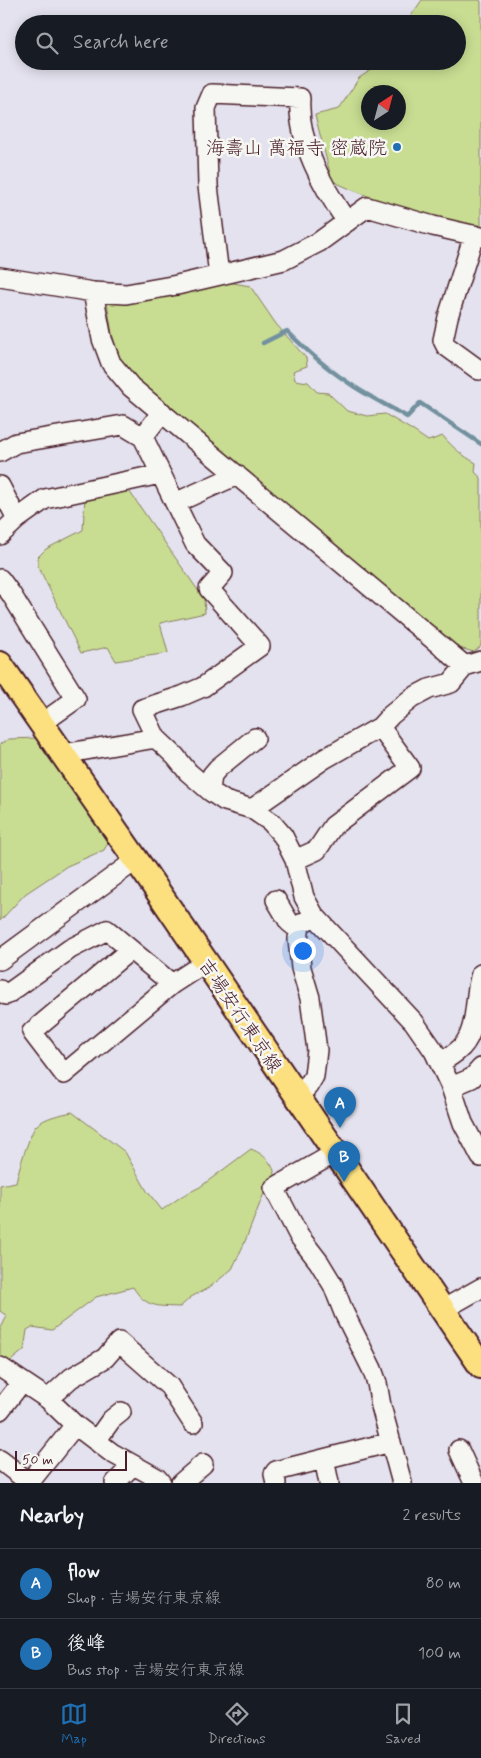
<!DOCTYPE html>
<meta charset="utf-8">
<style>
:root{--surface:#171b24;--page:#242831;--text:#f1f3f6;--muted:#9ea1a6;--line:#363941;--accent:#1f6fb2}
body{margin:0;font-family:Mynerve,"Klee One",sans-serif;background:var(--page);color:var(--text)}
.compass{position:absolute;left:361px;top:85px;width:45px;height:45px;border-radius:50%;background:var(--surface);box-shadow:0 2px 12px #0003;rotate:36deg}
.scale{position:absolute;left:15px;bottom:12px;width:112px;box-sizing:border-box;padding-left:5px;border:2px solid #4a1f2b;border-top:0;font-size:14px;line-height:18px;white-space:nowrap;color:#4a1f2b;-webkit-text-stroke:4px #f6f6f2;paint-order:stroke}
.you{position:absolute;left:302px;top:950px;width:18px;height:18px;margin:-12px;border:4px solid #fff;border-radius:50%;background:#1a73e8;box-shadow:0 0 0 8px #1a73e833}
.badge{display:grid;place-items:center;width:32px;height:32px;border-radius:50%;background:var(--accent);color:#fff;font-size:16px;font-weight:700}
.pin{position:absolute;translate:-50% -41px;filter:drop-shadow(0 1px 2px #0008)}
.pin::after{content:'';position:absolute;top:26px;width:18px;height:15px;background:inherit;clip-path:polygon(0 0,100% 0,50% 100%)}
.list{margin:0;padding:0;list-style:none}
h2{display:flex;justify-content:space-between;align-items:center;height:65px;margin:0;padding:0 20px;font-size:21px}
h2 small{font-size:16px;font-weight:400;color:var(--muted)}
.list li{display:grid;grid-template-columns:32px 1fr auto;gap:15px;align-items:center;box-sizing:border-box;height:70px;padding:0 20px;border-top:1px solid var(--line)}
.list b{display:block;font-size:19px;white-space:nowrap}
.list p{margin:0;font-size:16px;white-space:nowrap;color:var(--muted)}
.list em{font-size:16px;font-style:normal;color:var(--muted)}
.icon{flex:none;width:28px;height:28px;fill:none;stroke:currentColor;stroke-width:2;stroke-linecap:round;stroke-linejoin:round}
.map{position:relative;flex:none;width:481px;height:1483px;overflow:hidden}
.search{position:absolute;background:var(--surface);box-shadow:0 2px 12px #0003;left:15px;right:15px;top:15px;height:55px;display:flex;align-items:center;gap:12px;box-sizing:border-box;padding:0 18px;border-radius:28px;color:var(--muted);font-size:19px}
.sheet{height:205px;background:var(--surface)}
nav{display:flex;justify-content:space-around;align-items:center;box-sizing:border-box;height:70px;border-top:1px solid var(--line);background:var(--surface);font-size:14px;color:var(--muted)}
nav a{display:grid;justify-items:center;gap:2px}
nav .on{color:var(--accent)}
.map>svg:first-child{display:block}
.green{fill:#c8dd92;stroke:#897e5e;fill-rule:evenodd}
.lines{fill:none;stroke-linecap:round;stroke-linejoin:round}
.stream{stroke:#72909e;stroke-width:4.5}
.minor-casing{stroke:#4a1f2b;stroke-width:22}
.major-casing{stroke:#4a1f2b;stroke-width:28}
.minor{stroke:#f6f6f2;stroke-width:19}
.major{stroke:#fce080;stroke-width:24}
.poi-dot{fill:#1f6fb2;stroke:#f6f6f2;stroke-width:2}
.labels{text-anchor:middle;stroke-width:5;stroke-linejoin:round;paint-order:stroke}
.poi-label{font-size:19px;fill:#4a1f2b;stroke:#f6f6f2;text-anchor:end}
.street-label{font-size:19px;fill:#4a1f2b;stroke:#f6f6f2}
</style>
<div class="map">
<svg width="481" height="1483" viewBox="0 0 481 1483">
<rect width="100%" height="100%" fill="#e3e2ee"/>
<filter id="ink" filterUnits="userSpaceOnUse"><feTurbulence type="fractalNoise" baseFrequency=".02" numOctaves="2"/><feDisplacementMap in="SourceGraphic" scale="10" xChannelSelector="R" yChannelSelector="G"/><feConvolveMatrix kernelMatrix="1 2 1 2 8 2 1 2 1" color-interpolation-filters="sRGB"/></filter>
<g filter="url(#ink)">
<path class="green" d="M422,0H480L481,2V229C428,216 382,204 332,181L315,115L339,109L359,78L376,67L380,61H457V24L406,23ZM368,92H398V122H368Z
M228,282L250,286L276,324L306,358L307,366L293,371L295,380L308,382L317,392L328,393L347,411L367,416L385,414L412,430L428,441L443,436C453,448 463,456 476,463L475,472L481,478V646L474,652L459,648L158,400L121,363L112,334L107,302Z
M127,488L204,599L205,613L160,623L168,653L116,661L108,647L81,653L38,566V557L46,549L83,530L85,497Z
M38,738L89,812L108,843L104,850L67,866L25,894L0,921V744L9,739Z
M72,1112L125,1152L147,1191L162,1210L182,1196L200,1187L251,1149C266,1155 276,1166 276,1183L264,1193L244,1244L232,1269L210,1287L191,1297L180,1307C157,1306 146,1308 133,1287L96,1297L52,1330L32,1327L27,1330L24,1350L7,1364L0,1360V1330L7,1316L0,1311V1185L16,1182C18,1171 30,1133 36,1126C45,1117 60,1115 72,1112Z"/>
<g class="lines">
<path class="stream" d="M263,343L287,331C305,349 325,367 346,381C365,395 387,405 407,417L420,403L481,444"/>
<defs>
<path id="minor" d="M474,235L448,317L443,340L446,346L479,370
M219,275L208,186L206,108L212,94L300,98C297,142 323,187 347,222
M0,277L93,292L126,294L177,285L284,260L319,242L367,207L433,226L481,237
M93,292L102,339L111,363L131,387L465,666L481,661
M143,437L195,544L223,573L209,589L260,646L203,687L182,696L142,709L156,738L175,756L188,772L210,791L225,801L252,809L271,822L283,836L295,860L304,897L314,915L414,1022L434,1051L451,1087L463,1123L481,1157
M0,452L16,443L123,425L143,437L162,412
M0,486L17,519L0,535
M175,503L237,475
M17,519L45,499L160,474
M0,579L11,594L76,699L42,723
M63,754L156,738
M210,791L212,775L218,768L255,738
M252,809L324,759L380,727L391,715L412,698L429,689L451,683L465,666
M295,860L317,850L333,826L410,768L380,727
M276,900L289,922L299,930
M130,950L32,1032L64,1074L172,984
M0,960L136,860
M0,990L6,995L70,949L107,930L172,984L206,962
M440,1063C449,1057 459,1052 465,1043C478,1024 474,996 481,974
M451,1087L472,1078L481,1068
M297,1098L308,1086L314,1076L317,1050L310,998L301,968L298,939L300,925L314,915
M335,1153L274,1188L299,1236L319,1262L333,1285L344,1313L372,1369L377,1383L381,1406L402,1483
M442,1310L481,1288
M0,1367L48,1399L75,1425L112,1453L157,1478L161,1483
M48,1399L71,1378L105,1358L119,1342L169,1386L193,1423
M0,1410L22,1382
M96,1441L111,1420L121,1412
M459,1450L474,1483
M324,1459L329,1483
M0,1460L30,1483
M29,1483L75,1425
M115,1483L133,1465
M181,1483L203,1464
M276,1483L274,1474L276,1471L391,1442"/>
<path id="major" d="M0,664L146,874L481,1366"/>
</defs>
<use href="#minor" class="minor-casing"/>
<use href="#major" class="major-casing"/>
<use href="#minor" class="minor"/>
<use href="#major" class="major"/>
</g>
</g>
<circle class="poi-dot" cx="397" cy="147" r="5"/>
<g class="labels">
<g class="poi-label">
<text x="387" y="154">海壽山 萬福寺 密蔵院</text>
</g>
<g class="street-label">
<text transform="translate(241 1015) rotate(56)" y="7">吉場安行東京線</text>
</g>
</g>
</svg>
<svg class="compass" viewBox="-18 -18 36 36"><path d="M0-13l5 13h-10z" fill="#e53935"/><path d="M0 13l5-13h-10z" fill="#9ea1a6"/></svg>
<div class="scale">50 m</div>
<div class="you"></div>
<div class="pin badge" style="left:340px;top:1128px">A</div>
<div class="pin badge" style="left:344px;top:1182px">B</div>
<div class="search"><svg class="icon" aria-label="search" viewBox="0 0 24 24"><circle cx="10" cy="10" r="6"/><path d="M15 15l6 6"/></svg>Search here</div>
</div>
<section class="sheet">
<h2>Nearby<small>2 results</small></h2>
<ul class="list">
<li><span class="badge">A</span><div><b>flow</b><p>Shop · 吉場安行東京線</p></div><em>80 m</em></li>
<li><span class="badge">B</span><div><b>後峰</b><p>Bus stop · 吉場安行東京線</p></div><em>100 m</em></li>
</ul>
</section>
<nav>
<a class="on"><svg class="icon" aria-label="map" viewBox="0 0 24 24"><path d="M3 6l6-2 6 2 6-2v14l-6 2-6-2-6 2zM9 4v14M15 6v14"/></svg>Map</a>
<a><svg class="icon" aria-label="directions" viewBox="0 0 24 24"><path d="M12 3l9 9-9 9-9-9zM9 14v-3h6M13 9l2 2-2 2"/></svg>Directions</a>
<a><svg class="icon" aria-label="saved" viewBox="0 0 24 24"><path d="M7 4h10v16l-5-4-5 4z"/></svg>Saved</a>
</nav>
